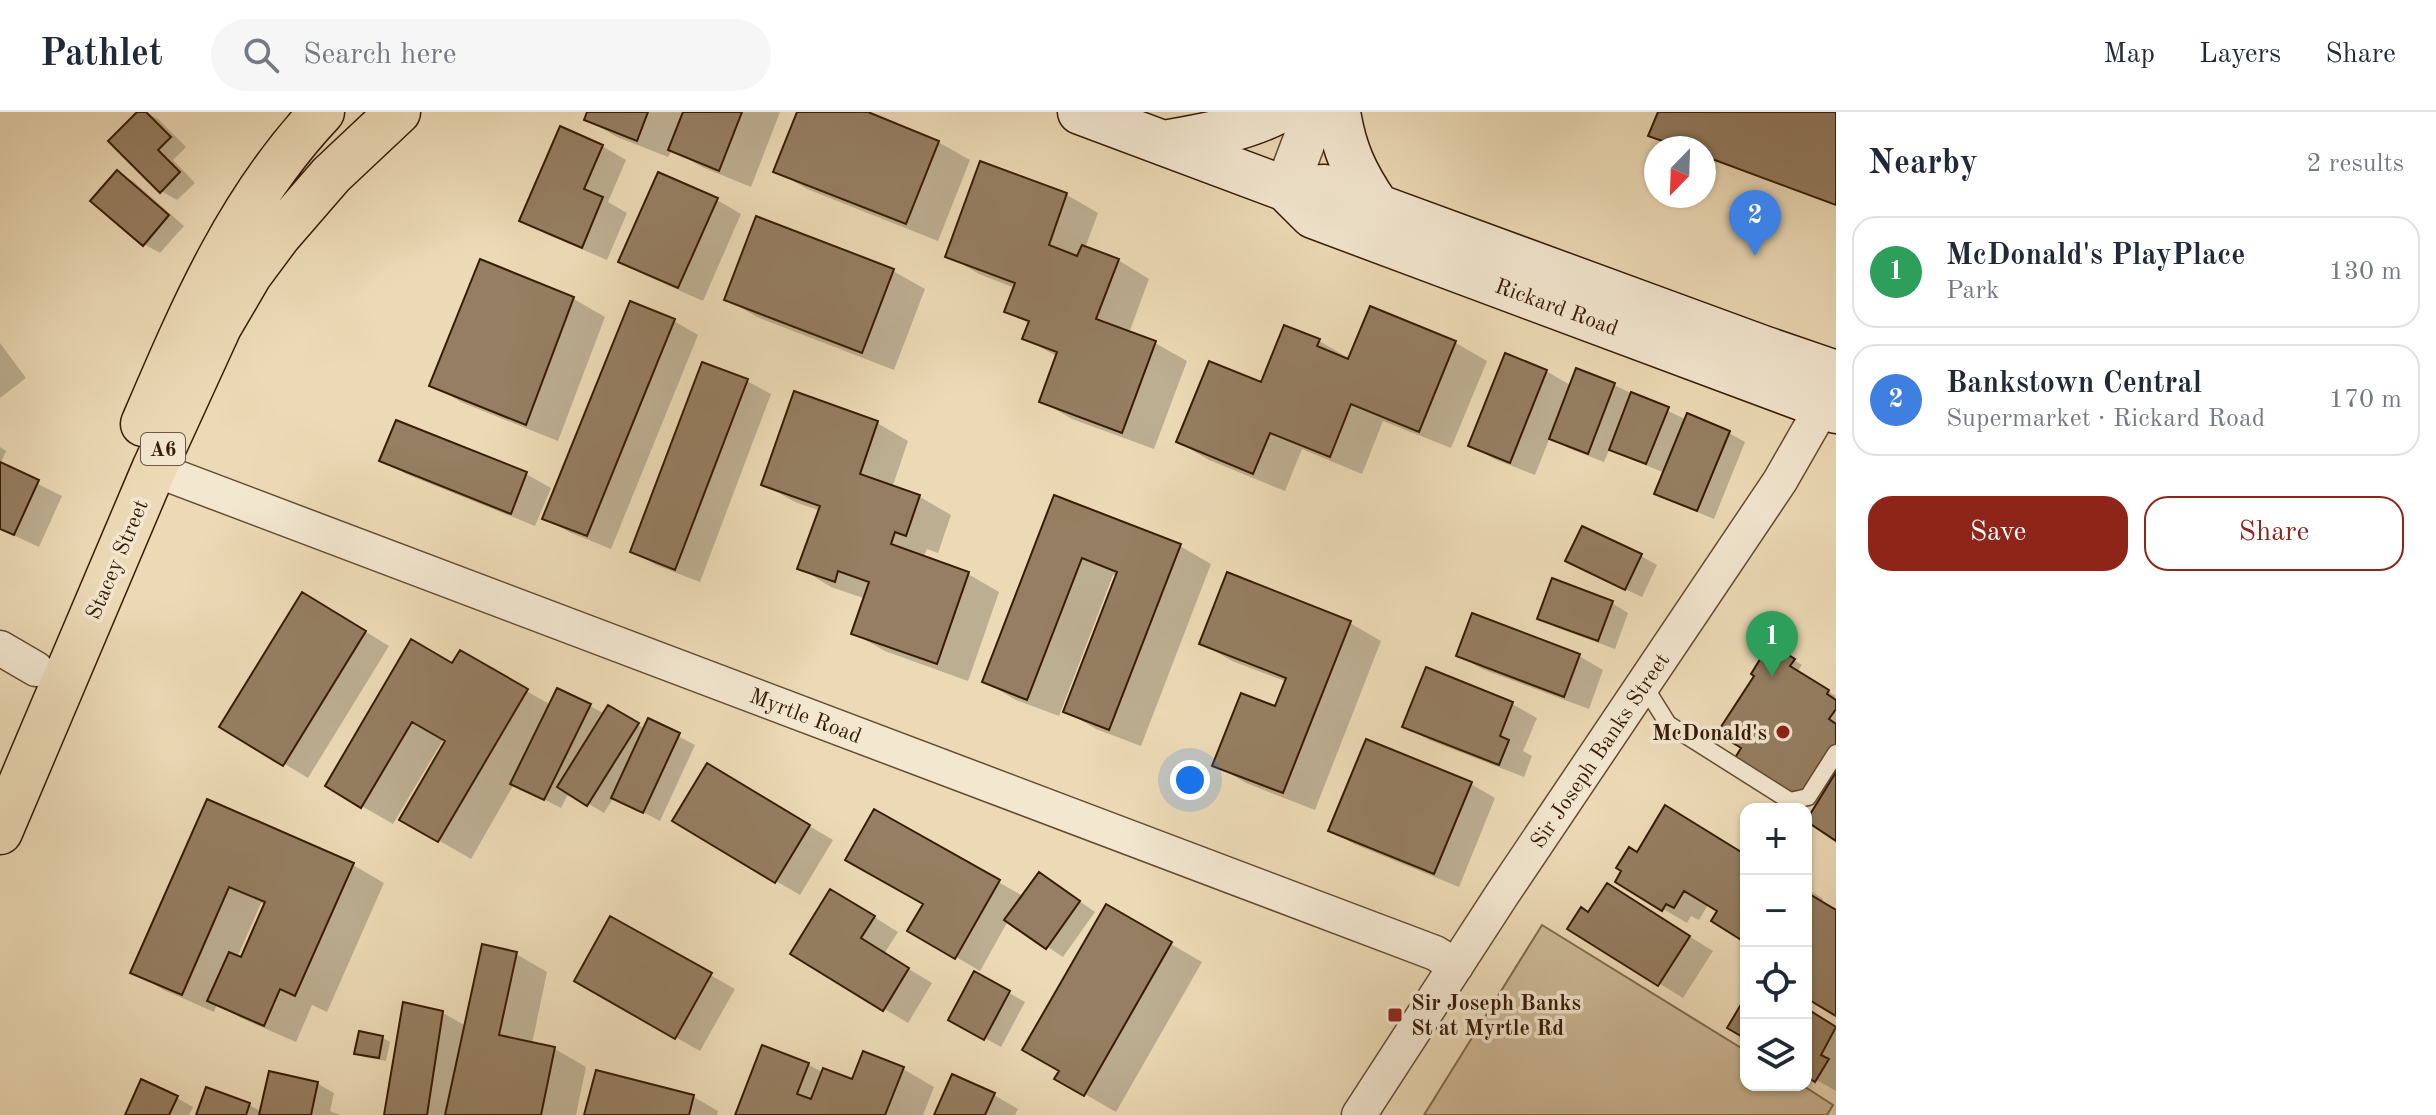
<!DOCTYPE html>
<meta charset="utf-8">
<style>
:root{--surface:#fff;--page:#f6f6f7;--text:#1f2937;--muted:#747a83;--line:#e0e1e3;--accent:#8f2418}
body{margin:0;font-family:"Old Standard TT",serif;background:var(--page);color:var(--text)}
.controls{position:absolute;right:24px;bottom:24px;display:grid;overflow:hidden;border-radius:16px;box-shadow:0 2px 6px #0004}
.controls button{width:72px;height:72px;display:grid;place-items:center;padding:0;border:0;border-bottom:2px solid var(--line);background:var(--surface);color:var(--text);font:40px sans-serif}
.compass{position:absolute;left:1644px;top:24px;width:72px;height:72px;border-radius:50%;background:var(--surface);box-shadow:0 2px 6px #0004;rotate:203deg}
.you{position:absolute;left:1190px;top:668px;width:28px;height:28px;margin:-20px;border:6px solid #fff;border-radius:50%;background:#1a73e8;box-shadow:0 0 0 12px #1a73e833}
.badge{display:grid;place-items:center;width:52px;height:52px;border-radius:50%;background:var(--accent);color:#fff;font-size:26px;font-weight:700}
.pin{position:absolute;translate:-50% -66px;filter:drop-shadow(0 2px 4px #0008)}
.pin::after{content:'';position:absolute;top:42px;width:28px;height:24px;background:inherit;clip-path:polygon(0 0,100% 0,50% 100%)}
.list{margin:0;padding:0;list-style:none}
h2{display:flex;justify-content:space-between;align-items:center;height:104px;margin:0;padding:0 32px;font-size:34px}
h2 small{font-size:26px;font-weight:400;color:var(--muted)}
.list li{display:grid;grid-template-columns:52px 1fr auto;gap:24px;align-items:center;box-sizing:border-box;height:112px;margin:0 16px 16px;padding:0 16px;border:2px solid var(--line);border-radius:24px}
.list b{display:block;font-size:30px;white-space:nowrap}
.list p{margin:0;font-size:26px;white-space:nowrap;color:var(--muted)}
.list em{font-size:26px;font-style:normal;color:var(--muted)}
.actions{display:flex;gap:16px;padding:24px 32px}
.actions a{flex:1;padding:18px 0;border:2px solid var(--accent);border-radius:24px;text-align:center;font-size:28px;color:var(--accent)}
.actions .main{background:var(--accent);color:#fff}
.icon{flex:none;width:44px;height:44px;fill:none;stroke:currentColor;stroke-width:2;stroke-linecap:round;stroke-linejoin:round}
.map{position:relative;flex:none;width:1836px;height:1003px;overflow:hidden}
header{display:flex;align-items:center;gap:48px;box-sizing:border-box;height:112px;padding:0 40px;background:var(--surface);border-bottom:2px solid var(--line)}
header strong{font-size:38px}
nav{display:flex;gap:44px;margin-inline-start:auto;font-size:28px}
.search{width:560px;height:72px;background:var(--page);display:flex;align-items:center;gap:20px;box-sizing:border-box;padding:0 28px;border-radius:44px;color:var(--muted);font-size:30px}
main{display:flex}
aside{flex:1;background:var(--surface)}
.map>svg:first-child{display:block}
.green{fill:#cdba98;stroke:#826a4e;stroke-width:2}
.shadow{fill:#0003;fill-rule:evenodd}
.building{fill:#957e61;stroke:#371b04;stroke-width:2}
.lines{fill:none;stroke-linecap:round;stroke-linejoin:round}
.service-casing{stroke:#644b30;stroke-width:19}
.minor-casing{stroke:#644b30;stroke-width:37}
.tertiary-casing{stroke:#644b30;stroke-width:45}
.secondary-casing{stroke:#371b04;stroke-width:47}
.trunk-casing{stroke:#371b04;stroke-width:47}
.service{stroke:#f3e7d0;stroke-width:16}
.minor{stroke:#f3e7d0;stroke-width:34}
.tertiary{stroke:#f3e7d0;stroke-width:42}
.secondary{stroke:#f3e7d0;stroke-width:44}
.trunk{stroke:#ecdab6;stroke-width:44}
.poi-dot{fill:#8f2418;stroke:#f3e7d0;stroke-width:3}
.labels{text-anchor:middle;stroke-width:7;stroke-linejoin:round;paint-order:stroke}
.shield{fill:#f3e7d0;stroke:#6f5841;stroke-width:2}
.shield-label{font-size:20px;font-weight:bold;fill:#371b04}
.street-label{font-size:22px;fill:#371b04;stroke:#f3e7d0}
.poi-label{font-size:22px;font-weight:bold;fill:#371b04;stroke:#f3e7d0;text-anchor:end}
</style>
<header>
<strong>Pathlet</strong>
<div class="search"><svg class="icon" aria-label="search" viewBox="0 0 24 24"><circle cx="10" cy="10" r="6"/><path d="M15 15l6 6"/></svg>Search here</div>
<nav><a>Map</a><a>Layers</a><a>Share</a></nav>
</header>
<main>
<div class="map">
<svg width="1836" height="1003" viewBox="0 0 1836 1003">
<rect width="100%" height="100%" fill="#ecdab6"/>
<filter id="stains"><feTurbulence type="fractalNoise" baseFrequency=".0025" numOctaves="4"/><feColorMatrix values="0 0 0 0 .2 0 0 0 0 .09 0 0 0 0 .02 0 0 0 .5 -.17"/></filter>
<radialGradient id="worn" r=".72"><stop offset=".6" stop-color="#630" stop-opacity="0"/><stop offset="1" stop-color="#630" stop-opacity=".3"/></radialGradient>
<path class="green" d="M1542,813L1746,939V973H1802L1833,993L1827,1003H1424Z"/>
<path class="shadow" d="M139,0H145L158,7L186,35L173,48L195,71L177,88L161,79Z
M589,0H780L751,75L702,55L672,38L668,45L617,25L586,7Z
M799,0H862L938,30L970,48L938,129L807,77L776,59Z
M602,34L626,48L608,90L627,101L607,148L546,122L522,108Z
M981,51L1067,83L1098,101L1085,136L1118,148L1149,167L1129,221L1155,231L1187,249L1154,337L1072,307L1041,289L1058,245L1024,226L1030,212L1007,199L1015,176L979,162L948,144Z
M117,61L134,70L184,114L160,141L144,132Z
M717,88L741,102L703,189L645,163L621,149Z
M482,150L574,187L605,205L558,329L463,291L432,273Z
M893,159L925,177L894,258L757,205L726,187Z
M1372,196L1456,231L1487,249L1451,336L1383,309L1362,362L1302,337L1285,379L1209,348L1178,330L1262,273L1319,229L1350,247Z
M674,209L698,223L611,437L569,420L544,406Z
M0,231L26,266L0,286Z
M1546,259L1572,274L1614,273L1687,308L1688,304L1729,321L1745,330L1714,407L1673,390L1657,381L1665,361L1628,346L1610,336L1604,350L1568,336L1550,325L1535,363L1494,347L1470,333Z
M747,269L771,282L700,470L656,453L632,439Z
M397,310L526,362L551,376L535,414L406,362L382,348Z
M877,311L908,329L892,376L920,385L951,403L938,441L927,437L923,446L968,462L999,480L968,569L885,539L853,521L866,487L831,475L800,456L820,399L795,390L763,372Z
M0,335L6,339L0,353L62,384L39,435L0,417Z
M1055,385L1180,434L1211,452L1141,634L1096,617L1065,599L1117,464L1113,463L1059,604L1016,588L985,570Z
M1641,444L1657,453L1642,485L1584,458Z
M1553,469L1612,491L1628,501L1615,537L1555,515L1539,506Z
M327,496L389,534L308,666L222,614Z
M1350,511L1381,529L1315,698L1246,671L1215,653L1276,597L1287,570L1232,549L1201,531Z
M1771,534L1802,553L1797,560L1836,584L1834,588L1836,589V726L1817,693L1797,697L1731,656L1744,636L1757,563Z
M460,541L551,593L590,594L605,602L609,595L645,617L649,609L695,633L660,709L614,685L604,701L569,680L561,696L514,672L471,747L402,707L447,629L444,626L393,712L327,674L453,554Z
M1458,543L1579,544L1603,558L1589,597L1482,557Z
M1427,558L1512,592L1537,606L1523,639L1532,644L1524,665L1429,628L1405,614Z
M707,654L833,728L800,783L776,769Z
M1471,672L1495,686L1459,775L1354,732L1330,718Z
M208,689L353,753L384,771L327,900L312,893L296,930L241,906L217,892L214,900L164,878L133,860ZM261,791L266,793L242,848L237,846Z
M875,700L1023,784L1055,772L1095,800L1063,845L1008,809L980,859L910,818L926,792Z
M1638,742L1746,744V828L1720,798L1709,791L1699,808L1691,804L1687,811L1617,770Z
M1806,776L1823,787L1821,791L1836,800V902L1806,883Z
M1631,788L1713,839L1683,886L1570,816L1589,803Z
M855,793L898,820L884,842L932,871L908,911L793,842Z
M1107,795L1202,850L1116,1000L1057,966Z
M611,807L735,877L700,939L576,869Z
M516,842L547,860L532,932L555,937L586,955L576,1003H386L443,901L466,914Z
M975,862L1025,890L1001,935L950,907Z
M1806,898L1836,916V979L1806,962Z
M383,926L390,930L386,949L364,945L357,941Z
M763,936L809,953L824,961L853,970L903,957L934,975L923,1003H737Z
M597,960L694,985L718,999L717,1003H586Z
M318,972L334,981L330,999L340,1003H198L249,993L262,1000Z
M994,983L1018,997L1015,1003H936Z
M177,986L193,995L189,1003H127Z"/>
<path class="building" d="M137,0H146L171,25L158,38L180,60L160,81L108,29Z
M587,0H648L637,29L584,8Z
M683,0H742L719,59L668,38Z
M797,0H868L939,29L906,112L773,60Z
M1658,0H1836V93L1704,44V36H1682L1648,24Z
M560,14L603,33L584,77L603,85L582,136L519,109Z
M980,49L1067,81L1049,133L1077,144L1082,133L1119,147L1096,207L1156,229L1122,321L1039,290L1057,240L1022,227L1029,209L1004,200L1015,171L945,145Z
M117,58L169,103L143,134L90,89Z
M658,60L718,86L678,176L618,150Z
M756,104L894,157L862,241L724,188Z
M480,147L574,185L526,313L429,274Z
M630,189L675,207L587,424L542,407Z
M1370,194L1456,229L1419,320L1351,292L1330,345L1270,321L1253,362L1176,330L1209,249L1261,270L1284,213L1320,227L1317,234L1348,247Z
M1505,241L1547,258L1510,351L1468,334Z
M702,250L748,267L675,458L630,440Z
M1576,256L1615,271L1588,342L1549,327Z
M794,279L878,309L860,362L920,383L906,424L895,420L891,432L969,460L937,552L851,522L869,470L838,459L835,470L797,457L820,394L761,373Z
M1631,280L1669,295L1646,352L1609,338Z
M1687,301L1730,319L1697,399L1654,382Z
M396,308L527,360L511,402L379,349Z
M0,350L39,368L14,423L0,417Z
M1054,383L1181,432L1109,618L1063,600L1117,460L1082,446L1027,588L982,570Z
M1582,414L1642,442L1625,478L1565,449Z
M1227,460L1351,509L1283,681L1212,654L1241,581L1275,594L1286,566L1199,532Z
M1552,466L1613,489L1598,529L1537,507Z
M302,480L366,519L283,654L219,615Z
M1472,501L1580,542L1564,585L1456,544Z
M411,527L452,551L460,538L528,577L438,730L399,708L445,629L412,610L361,696L325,674Z
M1770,531L1795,547L1790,554L1829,578L1827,582L1836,588V597L1829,607L1836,612V653L1789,695L1729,656L1741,636L1717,621L1754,564L1751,562Z
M1426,555L1513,590L1500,624L1509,628L1499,653L1402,615Z
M557,576L591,592L544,688L510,672Z
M608,593L639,611L587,694L557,675Z
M648,606L680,621L643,701L611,686Z
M1366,627L1472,670L1434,762L1328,719Z
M707,651L810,713L775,771L672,709Z
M1836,660V729L1806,709Z
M207,687L354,751L295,884L280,877L264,914L207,889L229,840L241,845L265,790L229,775L182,883L130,861Z
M1665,693L1746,743V831L1711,809L1717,799L1684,779L1674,796L1666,792L1662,799L1615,770L1621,759L1616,756L1629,735L1637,740Z
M874,697L1000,768L955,847L907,819L923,792L845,748Z
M1039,760L1080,789L1046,837L1004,808Z
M1607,771L1690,824L1658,874L1567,817L1581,795L1588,800Z
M830,777L875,804L861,826L909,856L883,899L790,842Z
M1806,780L1836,798V904L1806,886Z
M1106,792L1172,830L1084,984L1054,967L1059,959L1022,938Z
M610,804L712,861L675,927L574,869Z
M482,832L517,840L499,923L555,935L541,1003H445Z
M974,859L1010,879L984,928L948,908Z
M1746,884V927L1727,916Z
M403,890L443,899L427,1003H384Z
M1806,896L1836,915L1821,943L1829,947L1815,970L1806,964Z
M359,919L383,924L379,946L354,942Z
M762,933L809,951L797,982L811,987L823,956L852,967L863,939L904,955L885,1003H735Z
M596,958L694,983L689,1003H584Z
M269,959L318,970L311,1003H259Z
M952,962L995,981L985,1003H934Z
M141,967L178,984L169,1003H125Z
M206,975L250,991L246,1003H196Z"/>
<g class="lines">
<defs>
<path id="service" d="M1643,572L1668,612L1790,689L1808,685L1836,641"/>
<path id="minor" d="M154,357L1435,841L1456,854
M0,536L36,557
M1359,1003L1503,781L1780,369L1835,273"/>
<path id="tertiary" d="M1286,77L1315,0"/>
<path id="secondary" d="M1080,0L1286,77L1324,75L1763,236L1836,261
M1338,0C1344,38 1355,62 1377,94
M1164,31C1203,24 1241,18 1277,0
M1286,77L1313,104L1836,299"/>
<path id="trunk" d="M143,312C191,200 237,90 322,0
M0,720L154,357L219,215L250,162L279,123L331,63L398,0"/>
</defs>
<use href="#service" class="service-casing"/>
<use href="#minor" class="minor-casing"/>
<use href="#tertiary" class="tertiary-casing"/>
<use href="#secondary" class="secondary-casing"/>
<use href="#trunk" class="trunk-casing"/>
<use href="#service" class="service"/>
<use href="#minor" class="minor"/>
<use href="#tertiary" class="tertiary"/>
<use href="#secondary" class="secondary"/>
<use href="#trunk" class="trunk"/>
</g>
<g class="poi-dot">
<circle cx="1783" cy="620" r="8"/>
<rect x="1387" y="895" width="16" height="16" rx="4"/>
</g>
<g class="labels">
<rect class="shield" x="141" y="321" width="44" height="32" rx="6"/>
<g class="shield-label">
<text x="163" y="344">A6</text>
</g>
<g class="street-label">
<text transform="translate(1557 194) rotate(20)" y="8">Rickard Road</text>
<text transform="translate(116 447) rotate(-67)" y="8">Stacey Street</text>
<text transform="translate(806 603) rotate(21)" y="8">Myrtle Road</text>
<text transform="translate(1599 638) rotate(-56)" y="8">Sir Joseph Banks Street</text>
</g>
<g class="poi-label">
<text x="1767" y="628">McDonald's</text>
<text x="1411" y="898" text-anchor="start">Sir Joseph Banks<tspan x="1411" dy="25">St at Myrtle Rd</tspan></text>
</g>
</g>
<rect width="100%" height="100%" filter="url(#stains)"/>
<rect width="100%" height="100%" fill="url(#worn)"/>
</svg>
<div class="controls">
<button>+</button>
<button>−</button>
<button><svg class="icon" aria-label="locate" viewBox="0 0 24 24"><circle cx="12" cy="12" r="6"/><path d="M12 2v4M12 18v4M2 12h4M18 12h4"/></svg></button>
<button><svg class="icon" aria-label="layers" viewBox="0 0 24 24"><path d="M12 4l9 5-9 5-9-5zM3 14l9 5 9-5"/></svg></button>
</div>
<svg class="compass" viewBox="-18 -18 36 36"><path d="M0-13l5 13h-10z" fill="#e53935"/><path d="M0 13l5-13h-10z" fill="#747a83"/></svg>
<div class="you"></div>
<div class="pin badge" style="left:1772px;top:565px;background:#2e9e5b">1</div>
<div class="pin badge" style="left:1755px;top:144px;background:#3f7fe0">2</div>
</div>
<aside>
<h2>Nearby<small>2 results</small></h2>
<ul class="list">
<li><span class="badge" style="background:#2e9e5b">1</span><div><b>McDonald's PlayPlace</b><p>Park</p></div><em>130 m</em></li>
<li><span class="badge" style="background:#3f7fe0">2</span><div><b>Bankstown Central</b><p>Supermarket · Rickard Road</p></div><em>170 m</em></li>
</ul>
<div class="actions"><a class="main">Save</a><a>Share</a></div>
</aside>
</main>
